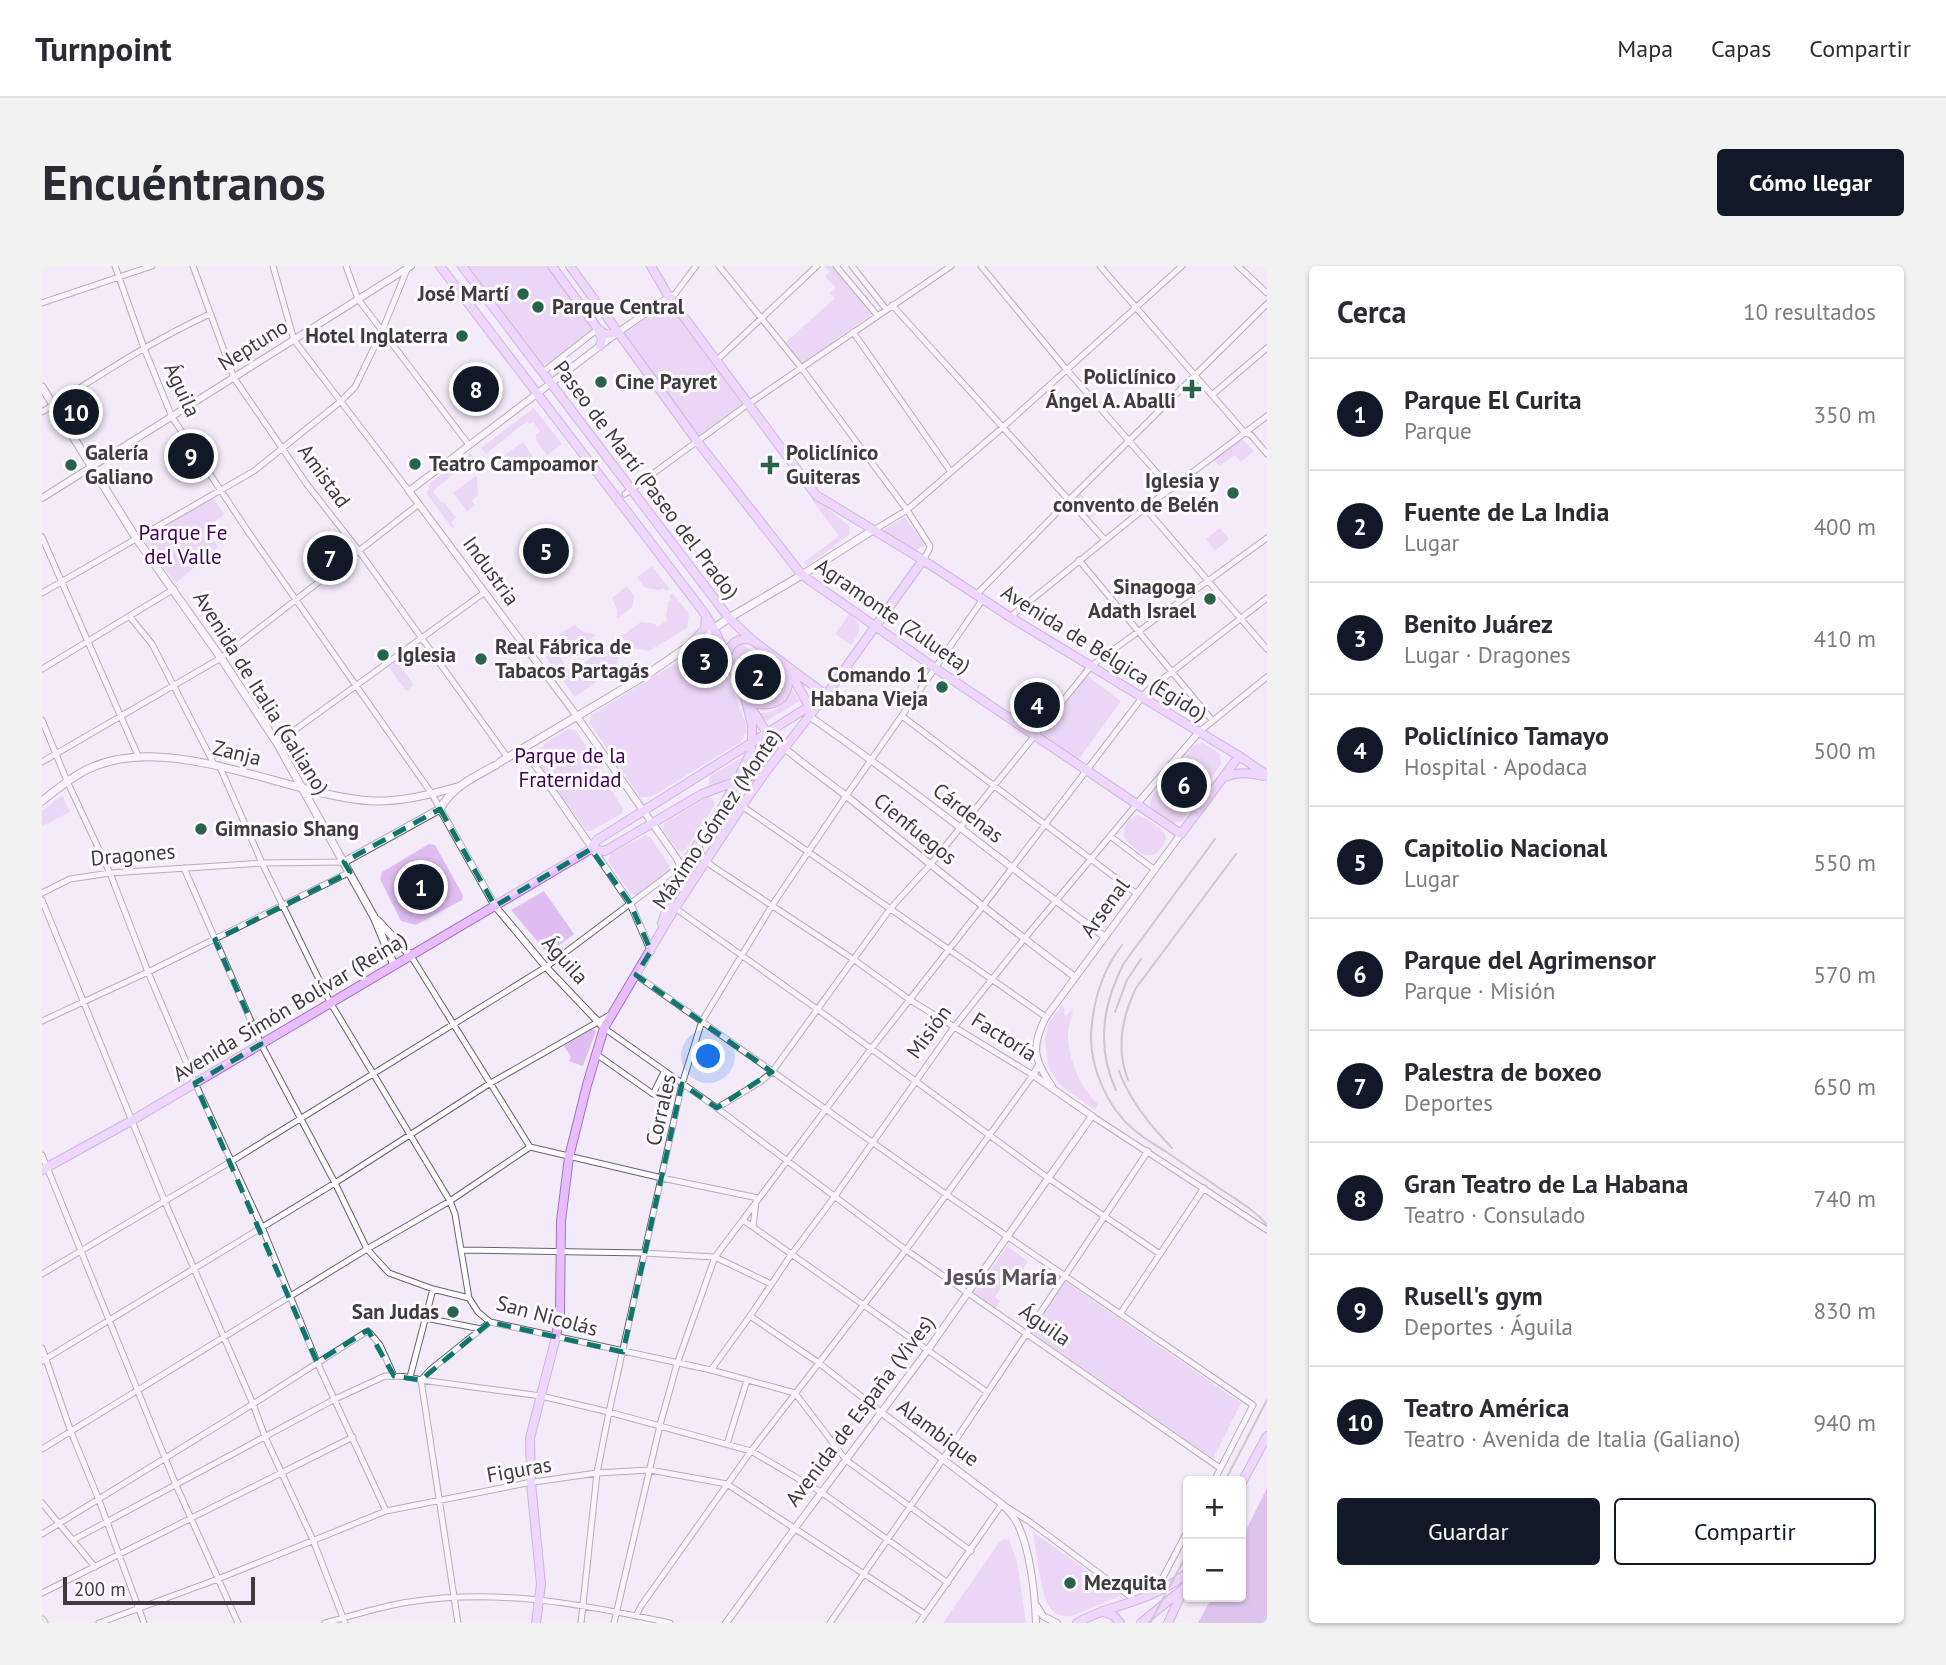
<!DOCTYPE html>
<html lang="es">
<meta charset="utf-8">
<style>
:root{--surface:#fff;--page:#f2f2f3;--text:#2b2b33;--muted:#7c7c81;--line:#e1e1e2;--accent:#111827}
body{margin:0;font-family:"PT Sans",sans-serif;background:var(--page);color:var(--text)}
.controls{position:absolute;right:21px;bottom:21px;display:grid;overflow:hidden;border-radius:7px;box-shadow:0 2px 5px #0004}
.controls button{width:63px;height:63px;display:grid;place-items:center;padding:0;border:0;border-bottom:2px solid var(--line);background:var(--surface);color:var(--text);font:35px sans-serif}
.scale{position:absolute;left:21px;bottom:18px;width:192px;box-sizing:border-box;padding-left:7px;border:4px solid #3e3a40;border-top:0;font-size:19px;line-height:24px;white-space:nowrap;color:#3e3a40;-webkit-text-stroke:5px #fdfbfe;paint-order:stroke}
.you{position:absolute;left:667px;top:791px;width:24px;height:24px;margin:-18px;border:5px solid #fff;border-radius:50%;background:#1a73e8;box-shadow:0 0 0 10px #1a73e833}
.badge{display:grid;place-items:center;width:46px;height:46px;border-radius:50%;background:var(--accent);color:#fff;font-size:23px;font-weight:700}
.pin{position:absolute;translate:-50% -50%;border:4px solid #fff;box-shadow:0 2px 7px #0006}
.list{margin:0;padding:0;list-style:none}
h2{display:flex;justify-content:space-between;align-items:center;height:91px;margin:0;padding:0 28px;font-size:30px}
h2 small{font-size:23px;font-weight:400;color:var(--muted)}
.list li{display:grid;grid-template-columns:46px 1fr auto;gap:21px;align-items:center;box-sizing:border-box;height:112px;padding:0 28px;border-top:2px solid var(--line)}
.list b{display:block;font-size:26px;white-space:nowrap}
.list p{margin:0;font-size:23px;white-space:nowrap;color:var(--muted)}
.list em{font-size:23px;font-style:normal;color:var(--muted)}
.actions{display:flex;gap:14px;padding:21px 28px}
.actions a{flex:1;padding:16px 0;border:2px solid var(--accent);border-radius:7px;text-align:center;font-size:24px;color:var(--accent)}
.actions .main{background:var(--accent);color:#fff}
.map{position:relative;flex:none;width:1225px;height:1357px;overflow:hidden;border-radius:7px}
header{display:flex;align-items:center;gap:42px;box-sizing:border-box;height:98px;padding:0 35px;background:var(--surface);border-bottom:2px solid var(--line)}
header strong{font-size:33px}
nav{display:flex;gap:38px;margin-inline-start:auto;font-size:24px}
.intro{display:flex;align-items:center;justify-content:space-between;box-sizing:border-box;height:168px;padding:0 42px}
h1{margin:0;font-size:49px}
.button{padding:18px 32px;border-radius:7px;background:var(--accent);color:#fff;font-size:24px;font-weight:700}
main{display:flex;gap:42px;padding:0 42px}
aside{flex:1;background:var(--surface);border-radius:7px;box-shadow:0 2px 5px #0004}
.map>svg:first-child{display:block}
.green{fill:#dfbdf2}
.water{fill:#c494de}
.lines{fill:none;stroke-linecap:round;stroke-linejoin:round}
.minor-casing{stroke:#69616d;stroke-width:7}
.tertiary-casing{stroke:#69616d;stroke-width:8}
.secondary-casing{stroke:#69616d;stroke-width:9}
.primary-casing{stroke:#a273bb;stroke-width:10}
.minor{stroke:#fff;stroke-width:5}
.tertiary{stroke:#fff;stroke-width:6}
.secondary{stroke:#fff;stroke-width:7}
.primary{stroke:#e8bdfe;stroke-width:8}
.rail{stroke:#9f98a3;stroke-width:2}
.marked{fill:none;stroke:#0f766e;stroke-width:5;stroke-dasharray:14 9;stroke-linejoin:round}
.poi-dot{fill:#29634c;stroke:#fdfbfe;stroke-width:2.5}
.labels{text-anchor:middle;stroke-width:6;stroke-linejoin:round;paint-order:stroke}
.poi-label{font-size:21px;font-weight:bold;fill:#3e3a40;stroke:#fdfbfe;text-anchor:start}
.street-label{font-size:21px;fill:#3e3a40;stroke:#fdfbfe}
.park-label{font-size:21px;fill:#42005b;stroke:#fdfbfe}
.neighbourhood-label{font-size:23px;font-weight:bold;fill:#59515e;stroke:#fdfbfe}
</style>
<header>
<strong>Turnpoint</strong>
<nav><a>Mapa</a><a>Capas</a><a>Compartir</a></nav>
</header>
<div class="intro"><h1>Encuéntranos</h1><a class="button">Cómo llegar</a></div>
<main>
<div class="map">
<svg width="1225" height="1357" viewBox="0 0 1225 1357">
<rect width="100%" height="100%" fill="#f4ebfa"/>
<path class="green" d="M426,0H504L551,60L548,67L507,97L501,98Z
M782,0H790L830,48L760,98L743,77L793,32L788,27L794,22L783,10L788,6Z
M627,35L702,138L655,171L580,69Z
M492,142L520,178L505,189L494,174V168L498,165L491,156L488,158L485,155L444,188L439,182Z
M1200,173L1212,185L1199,196L1193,189L1177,200L1172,194Z
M481,176L493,194L488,197L486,196L480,199L471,192L462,189Z
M428,187L432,192L392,224V227L400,237L402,236L414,252L409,256L412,261L410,262L385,228L388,217Z
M435,209L436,229L430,235L433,239L425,245L411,227Z
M1037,226L1055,247L1048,253L1030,233Z
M171,232L182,248L164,263L176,281L135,316L131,314L104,278L105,271Z
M773,232L807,260L808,268L765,300L762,296L797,270L770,234Z
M863,251L883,279L873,285L842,265L844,262Z
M1178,262L1187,273L1173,285L1164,273Z
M610,300L647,348L645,362L607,385L585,381L578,371L599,356L613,358L615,361L626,354L624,350L626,336L629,334L627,330L631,327L628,323L623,325L621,322L618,324L603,322L595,311Z
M585,320L592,330L590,341L575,353V344L570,332Z
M807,348C822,359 819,366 809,379L793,368Z
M533,359L541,366L554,369L531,386L517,368Z
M507,375L529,407L568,377L575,386H578L574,402L533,431L497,382Z
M696,378L701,379C714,388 745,403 738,424C735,432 729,434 721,436L706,429L690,388V383Z
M663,383L676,388L678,392L704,458V467L699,476L609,531H598L547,456L549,449L654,385Z
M355,395L372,419L364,425L347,401Z
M1044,409L1079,435L1036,494L1000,469Z
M749,422L758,435L721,457L716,447C734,448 745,438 749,422Z
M527,463L534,464L581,543L579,548L549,565H545L494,496C492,479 515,471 527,463Z
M723,474L734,483L715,505L709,508L706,506Z
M1160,476L1178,488L1179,498L1140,555L1130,558C1120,552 1106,546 1108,533L1151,480Z
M700,491L694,509L666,522L668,510Z
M20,529L28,546L0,560V545Z
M666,531L672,534V541L644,583L640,585L635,584L621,564L622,557Z
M1096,549C1102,551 1107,554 1112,558C1129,569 1126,576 1112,589H1102C1093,582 1077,573 1083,561C1086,554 1090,551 1096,549Z
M604,569L609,572L627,599L628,604L596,630L589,628L566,595L568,588Z
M387,578L393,579L421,629L420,634L374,659L359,655L338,613L340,606Z
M502,625L532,668L506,688L469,644Z
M1021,738L1023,750L1031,743C1030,750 1027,758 1026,766C1025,790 1038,822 1056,838L1053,844L1017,818L1007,802L1003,775L1006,758Z
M550,763L554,765L541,800L527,795L529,791L522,780Z
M965,980L986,995L978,1007L972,1003L953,1031L958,1035L953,1042L932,1027Z
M1023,1015L1199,1137L1171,1193L990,1067Z
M991,1266L1080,1329L1030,1350C1020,1351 1011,1348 1006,1339C999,1327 994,1282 991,1266Z
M961,1273L967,1274L975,1294L984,1357H901L956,1278Z"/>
<path class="water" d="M1225,1222V1357H1156L1170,1331H1199V1274Z"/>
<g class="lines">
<defs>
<path id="minor" d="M73,0L102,82L130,151L205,264L390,528L398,543
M151,0L192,112L264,217L317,285L466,492
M231,0L252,74L367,225
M304,0L316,33L427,179
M677,0L758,100L865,244L888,280L887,284L881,294
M794,0L835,49
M810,0L844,43
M939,0L1024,103L1129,223
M1058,0L1203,167L1209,169L1225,188
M1196,0L1225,27
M627,31L633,28L654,0
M0,37L110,0
M850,39L1063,274
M811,66L909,206
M674,95L775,0
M501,106L556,63
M1170,129L1225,82
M0,146C55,111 109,75 168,48
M583,228L705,139L909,0
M1103,242L1225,383
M832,264L865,244L960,162L1140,0
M0,271L97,492
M1037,294L1170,454
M0,327L212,205L298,136L313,121L340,65L366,1
M935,328L1027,234L1225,38
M88,351L110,378L172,498
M968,351L1103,242L1225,150
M0,403L132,323
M860,450L1095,628
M0,454L25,515L68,607L106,706L153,817L220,961L275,1096L344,1245
M1157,466L1225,411
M235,477L443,326
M0,496L179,392L377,238
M177,499L220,597L288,736L408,935L413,948L427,1032
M700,540L1004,751
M1068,570L1113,604
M142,602L219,778L293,917L325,983L347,1007L391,1023L427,1032L436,1046L448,1056L669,1104L753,1127L804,1194L929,1285
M0,627L28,613L68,607L220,597L302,596
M0,634L123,936L211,1138L223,1171L271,1274L303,1357
M633,642L775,743L1006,912L1118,988
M369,690L488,881L620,912L716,932
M594,709L905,929L1211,1139L1172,1215
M0,755L106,706L308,606
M562,762L675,842L864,984L1178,1202
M554,788L611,828L622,806
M675,842L718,816L730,806L848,643L888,599L1049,400L1225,272
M1050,850L1225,964
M0,889L134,1219L196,1357
M701,954L945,1126
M711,961L714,936
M419,984L602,987L673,991L729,1018
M0,1008L190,895L504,701L637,601
M1078,1048L1162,922
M708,1050L777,1097L840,1147
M384,1052L439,1063
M0,1082L29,1166L57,1234L102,1357
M0,1095L293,917L447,818L568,749
M669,1104L708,1050L749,989L793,930L912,761L982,673L1095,538
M368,1111L391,1023
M685,1178L705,1114
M0,1183L325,983L408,935L488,881
M0,1237L53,1301
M0,1268L211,1138L324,1066L328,1067L338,1079L352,1110
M31,1274L293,1133L343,1110C356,1110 367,1110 379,1114L499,1130L567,1146L709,1185L779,1226L906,1317
M0,1327L311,1171
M1104,1328L1119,1315L1146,1264
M594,1350L599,1340L709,1185L864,984L991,809L868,734L811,693L670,600L660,590L656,576
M57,1357L176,1313L344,1245L485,1217L555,1207L608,1204L685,1218L883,1348
M283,1357C310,1350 339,1340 367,1336C455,1322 541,1338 628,1357
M416,1357L379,1114L388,1104L448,1056
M539,1357L555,1207L567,1146L640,818L660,755L729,641L804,530L941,333
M572,1357L618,1159L635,1098L673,991L829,783L941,640L1105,425L1225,332
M788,1357L901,1193L1106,885
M877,1357L960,1238L988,1256L1093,1334"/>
<path id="tertiary" d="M627,31L575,67L367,225L529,442L634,591L641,604L642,627
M0,232L369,0
M767,450C869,520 963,599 1063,671
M725,467C752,492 783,513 812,536C885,596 958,655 1033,711
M482,483L588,637L609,685
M1095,538L1157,466
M398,543L453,640L504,701L562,762
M1010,820C991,793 989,780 1004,751L1139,568
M840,1147L960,1238C965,1244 971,1249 974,1255C988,1280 993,1328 994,1357
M994,1339L1001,1350L1015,1357
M684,1357L753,1262L885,1085L1050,850L991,809L997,799"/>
<path id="secondary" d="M0,121L94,272L179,392L235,477L332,651L352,699
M458,496L606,408L687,352L760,309L831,264
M0,535C14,524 28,512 44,504C126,463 245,530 331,535C356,536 391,528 415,521
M302,596L398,543C410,521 432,511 454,499
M335,654L369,690
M0,1354L2,1357"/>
<path id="primary" d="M398,0L663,348L672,363L703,431L710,459V476L708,488L695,515L679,544L638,604L620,657
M420,0L687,352L710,374L784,429
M510,0L556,63L563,68L575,67
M528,0L655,175L760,309L893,402L1139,568L1197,490
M609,0L627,31L774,229L881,294L968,351L1197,490L1225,509
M556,63L560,73L558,80
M645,382C660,380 672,379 683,390
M645,382L663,363L664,351
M685,391C687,377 696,371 710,374
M748,406L767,440
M703,431C717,442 739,442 745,422C748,415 745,407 744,400
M708,440L725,467
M1184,511C1195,506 1210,507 1222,510
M549,583L563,585L660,528L725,504
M0,904L89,855L549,583L555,574L779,433
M1199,1218L1225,1170
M1060,1345L1072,1350L1078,1357
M494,1357L499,1318L489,1217L488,1172L514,1071L518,1047L519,955L527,891L545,819L562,762L633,642L700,540L725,504L784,429L881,294
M1035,1357C1053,1346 1072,1342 1092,1335C1111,1329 1131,1319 1146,1306
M1099,1357L1142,1322
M1126,1357L1146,1314"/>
</defs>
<use href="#minor" class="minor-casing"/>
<use href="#tertiary" class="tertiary-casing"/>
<use href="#secondary" class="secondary-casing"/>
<use href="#primary" class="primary-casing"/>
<use href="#minor" class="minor"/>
<use href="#tertiary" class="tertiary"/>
<use href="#secondary" class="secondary"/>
<use href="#primary" class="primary"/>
<path class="rail" d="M1080,679C1060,705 1051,734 1049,768C1048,801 1065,841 1091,863C1101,872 1114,879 1126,887C1145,900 1164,913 1183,926C1198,936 1214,945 1225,959
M1073,746L1085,714L1099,693
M1077,805C1088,835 1108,859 1130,882
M1086,814C1074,783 1080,751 1094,722L1194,588
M1074,824C1054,781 1061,737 1082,697L1173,573
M1183,1215L1225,1134
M1108,1357L1146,1286"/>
</g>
<path d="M0 0H1225V1357H0ZM398,543L453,640L549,583L588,637L609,685L594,709L730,806L675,842L640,818L581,1086L448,1056L379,1114L352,1110L326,1064L275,1096L153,817L219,778L173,674L308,606L302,596Z" fill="#f4ebfa" fill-opacity=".55" fill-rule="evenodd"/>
<path class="marked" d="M398,543L453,640L549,583L588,637L609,685L594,709L730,806L675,842L640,818L581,1086L448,1056L379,1114L352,1110L326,1064L275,1096L153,817L219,778L173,674L308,606L302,596Z"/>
<g class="poi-dot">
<circle cx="481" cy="28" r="7"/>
<circle cx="496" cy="41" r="7"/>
<circle cx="420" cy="70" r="7"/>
<circle cx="559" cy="116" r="7"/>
<path d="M1146.5 112.5h7v7h7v7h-7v7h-7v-7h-7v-7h7z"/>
<circle cx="373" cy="198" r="7"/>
<circle cx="29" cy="199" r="7"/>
<path d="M724.5 188.5h7v7h7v7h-7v7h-7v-7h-7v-7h7z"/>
<circle cx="1191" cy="227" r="7"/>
<circle cx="1168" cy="333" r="7"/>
<circle cx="341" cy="389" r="7"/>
<circle cx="439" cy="393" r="7"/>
<circle cx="900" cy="421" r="7"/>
<circle cx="159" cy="563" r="7"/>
<circle cx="411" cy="1046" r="7"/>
<circle cx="1028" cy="1317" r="7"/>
</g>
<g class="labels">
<g class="poi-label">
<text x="467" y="35" text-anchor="end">José Martí</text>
<text x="510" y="48">Parque Central</text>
<text x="406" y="77" text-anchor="end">Hotel Inglaterra</text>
<text x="1134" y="118" text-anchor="end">Policlínico<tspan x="1134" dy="24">Ángel A. Aballi</tspan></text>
<text x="573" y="123">Cine Payret</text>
<text x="43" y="194">Galería<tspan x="43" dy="24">Galiano</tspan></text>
<text x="744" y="194">Policlínico<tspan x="744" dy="24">Guiteras</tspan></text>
<text x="387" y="205">Teatro Campoamor</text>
<text x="1177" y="222" text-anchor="end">Iglesia y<tspan x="1177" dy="24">convento de Belén</tspan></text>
<text x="1154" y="328" text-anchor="end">Sinagoga<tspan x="1154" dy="24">Adath Israel</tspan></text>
<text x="453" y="388">Real Fábrica de<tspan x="453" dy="24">Tabacos Partagás</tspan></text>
<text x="355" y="396">Iglesia</text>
<text x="886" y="416" text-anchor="end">Comando 1<tspan x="886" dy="24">Habana Vieja</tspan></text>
<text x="173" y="570">Gimnasio Shang</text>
<text x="397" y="1053" text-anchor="end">San Judas</text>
<text x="1042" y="1324">Mezquita</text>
</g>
<g class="street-label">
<text transform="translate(211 79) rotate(-32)" y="7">Neptuno</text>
<text transform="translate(140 124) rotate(65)" y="7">Águila</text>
<text transform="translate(282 210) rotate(54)" y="7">Amistad</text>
<text transform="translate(604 214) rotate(53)" y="7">Paseo de Martí (Paseo del Prado)</text>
<text transform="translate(449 305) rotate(54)" y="7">Industria</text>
<text transform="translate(851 350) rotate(35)" y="7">Agramonte (Zulueta)</text>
<text transform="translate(1062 387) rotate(32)" y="7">Avenida de Bélgica (Egido)</text>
<text transform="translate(219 427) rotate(58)" y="7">Avenida de Italia (Galiano)</text>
<text transform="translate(195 487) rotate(14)" y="7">Zanja</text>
<text transform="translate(926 547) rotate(38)" y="7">Cárdenas</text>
<text transform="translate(675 553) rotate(-56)" y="7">Máximo Gómez (Monte)</text>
<text transform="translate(873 563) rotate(39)" y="7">Cienfuegos</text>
<text transform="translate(91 589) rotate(-5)" y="7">Dragones</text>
<text transform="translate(1063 642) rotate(-54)" y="7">Arsenal</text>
<text transform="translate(523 694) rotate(48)" y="7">Águila</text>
<text transform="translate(248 741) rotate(-31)" y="7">Avenida Simón Bolívar (Reina)</text>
<text transform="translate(887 766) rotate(-54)" y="7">Misión</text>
<text transform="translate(962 771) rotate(32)" y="7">Factoría</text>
<text transform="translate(619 844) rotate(-77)" y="7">Corrales</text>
<text transform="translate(505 1050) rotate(15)" y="7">San Nicolás</text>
<text transform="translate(1003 1059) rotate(35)" y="7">Águila</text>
<text transform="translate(818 1145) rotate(-53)" y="7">Avenida de España (Vives)</text>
<text transform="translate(896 1167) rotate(37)" y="7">Alambique</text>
<text transform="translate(477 1204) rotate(-10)" y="7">Figuras</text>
</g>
<g class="park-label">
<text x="141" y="274">Parque Fe<tspan x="141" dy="24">del Valle</tspan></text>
<text x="528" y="497">Parque de la<tspan x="528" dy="24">Fraternidad</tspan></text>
</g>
<g class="neighbourhood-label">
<text x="959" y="1019">Jesús María</text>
</g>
</g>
</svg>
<div class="controls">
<button>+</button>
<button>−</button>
</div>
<div class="scale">200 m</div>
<div class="you"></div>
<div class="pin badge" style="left:379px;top:621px">1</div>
<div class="pin badge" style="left:716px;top:411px">2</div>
<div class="pin badge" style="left:663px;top:395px">3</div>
<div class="pin badge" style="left:995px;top:439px">4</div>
<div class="pin badge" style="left:504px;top:285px">5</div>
<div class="pin badge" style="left:1142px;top:519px">6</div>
<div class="pin badge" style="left:288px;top:292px">7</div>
<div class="pin badge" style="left:434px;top:123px">8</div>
<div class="pin badge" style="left:149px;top:190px">9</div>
<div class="pin badge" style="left:34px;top:146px">10</div>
</div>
<aside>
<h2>Cerca<small>10 resultados</small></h2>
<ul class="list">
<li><span class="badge">1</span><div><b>Parque El Curita</b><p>Parque</p></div><em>350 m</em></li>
<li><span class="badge">2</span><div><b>Fuente de La India</b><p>Lugar</p></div><em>400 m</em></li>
<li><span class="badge">3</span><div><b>Benito Juárez</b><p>Lugar · Dragones</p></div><em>410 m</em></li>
<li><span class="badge">4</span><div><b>Policlínico Tamayo</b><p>Hospital · Apodaca</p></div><em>500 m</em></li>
<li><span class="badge">5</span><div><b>Capitolio Nacional</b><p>Lugar</p></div><em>550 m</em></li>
<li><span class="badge">6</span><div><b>Parque del Agrimensor</b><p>Parque · Misión</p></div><em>570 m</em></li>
<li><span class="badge">7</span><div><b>Palestra de boxeo</b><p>Deportes</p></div><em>650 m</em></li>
<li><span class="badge">8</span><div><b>Gran Teatro de La Habana</b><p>Teatro · Consulado</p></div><em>740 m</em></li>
<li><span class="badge">9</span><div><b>Rusell's gym</b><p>Deportes · Águila</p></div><em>830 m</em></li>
<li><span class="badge">10</span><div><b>Teatro América</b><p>Teatro · Avenida de Italia (Galiano)</p></div><em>940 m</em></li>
</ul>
<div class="actions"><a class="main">Guardar</a><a>Compartir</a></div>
</aside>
</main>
